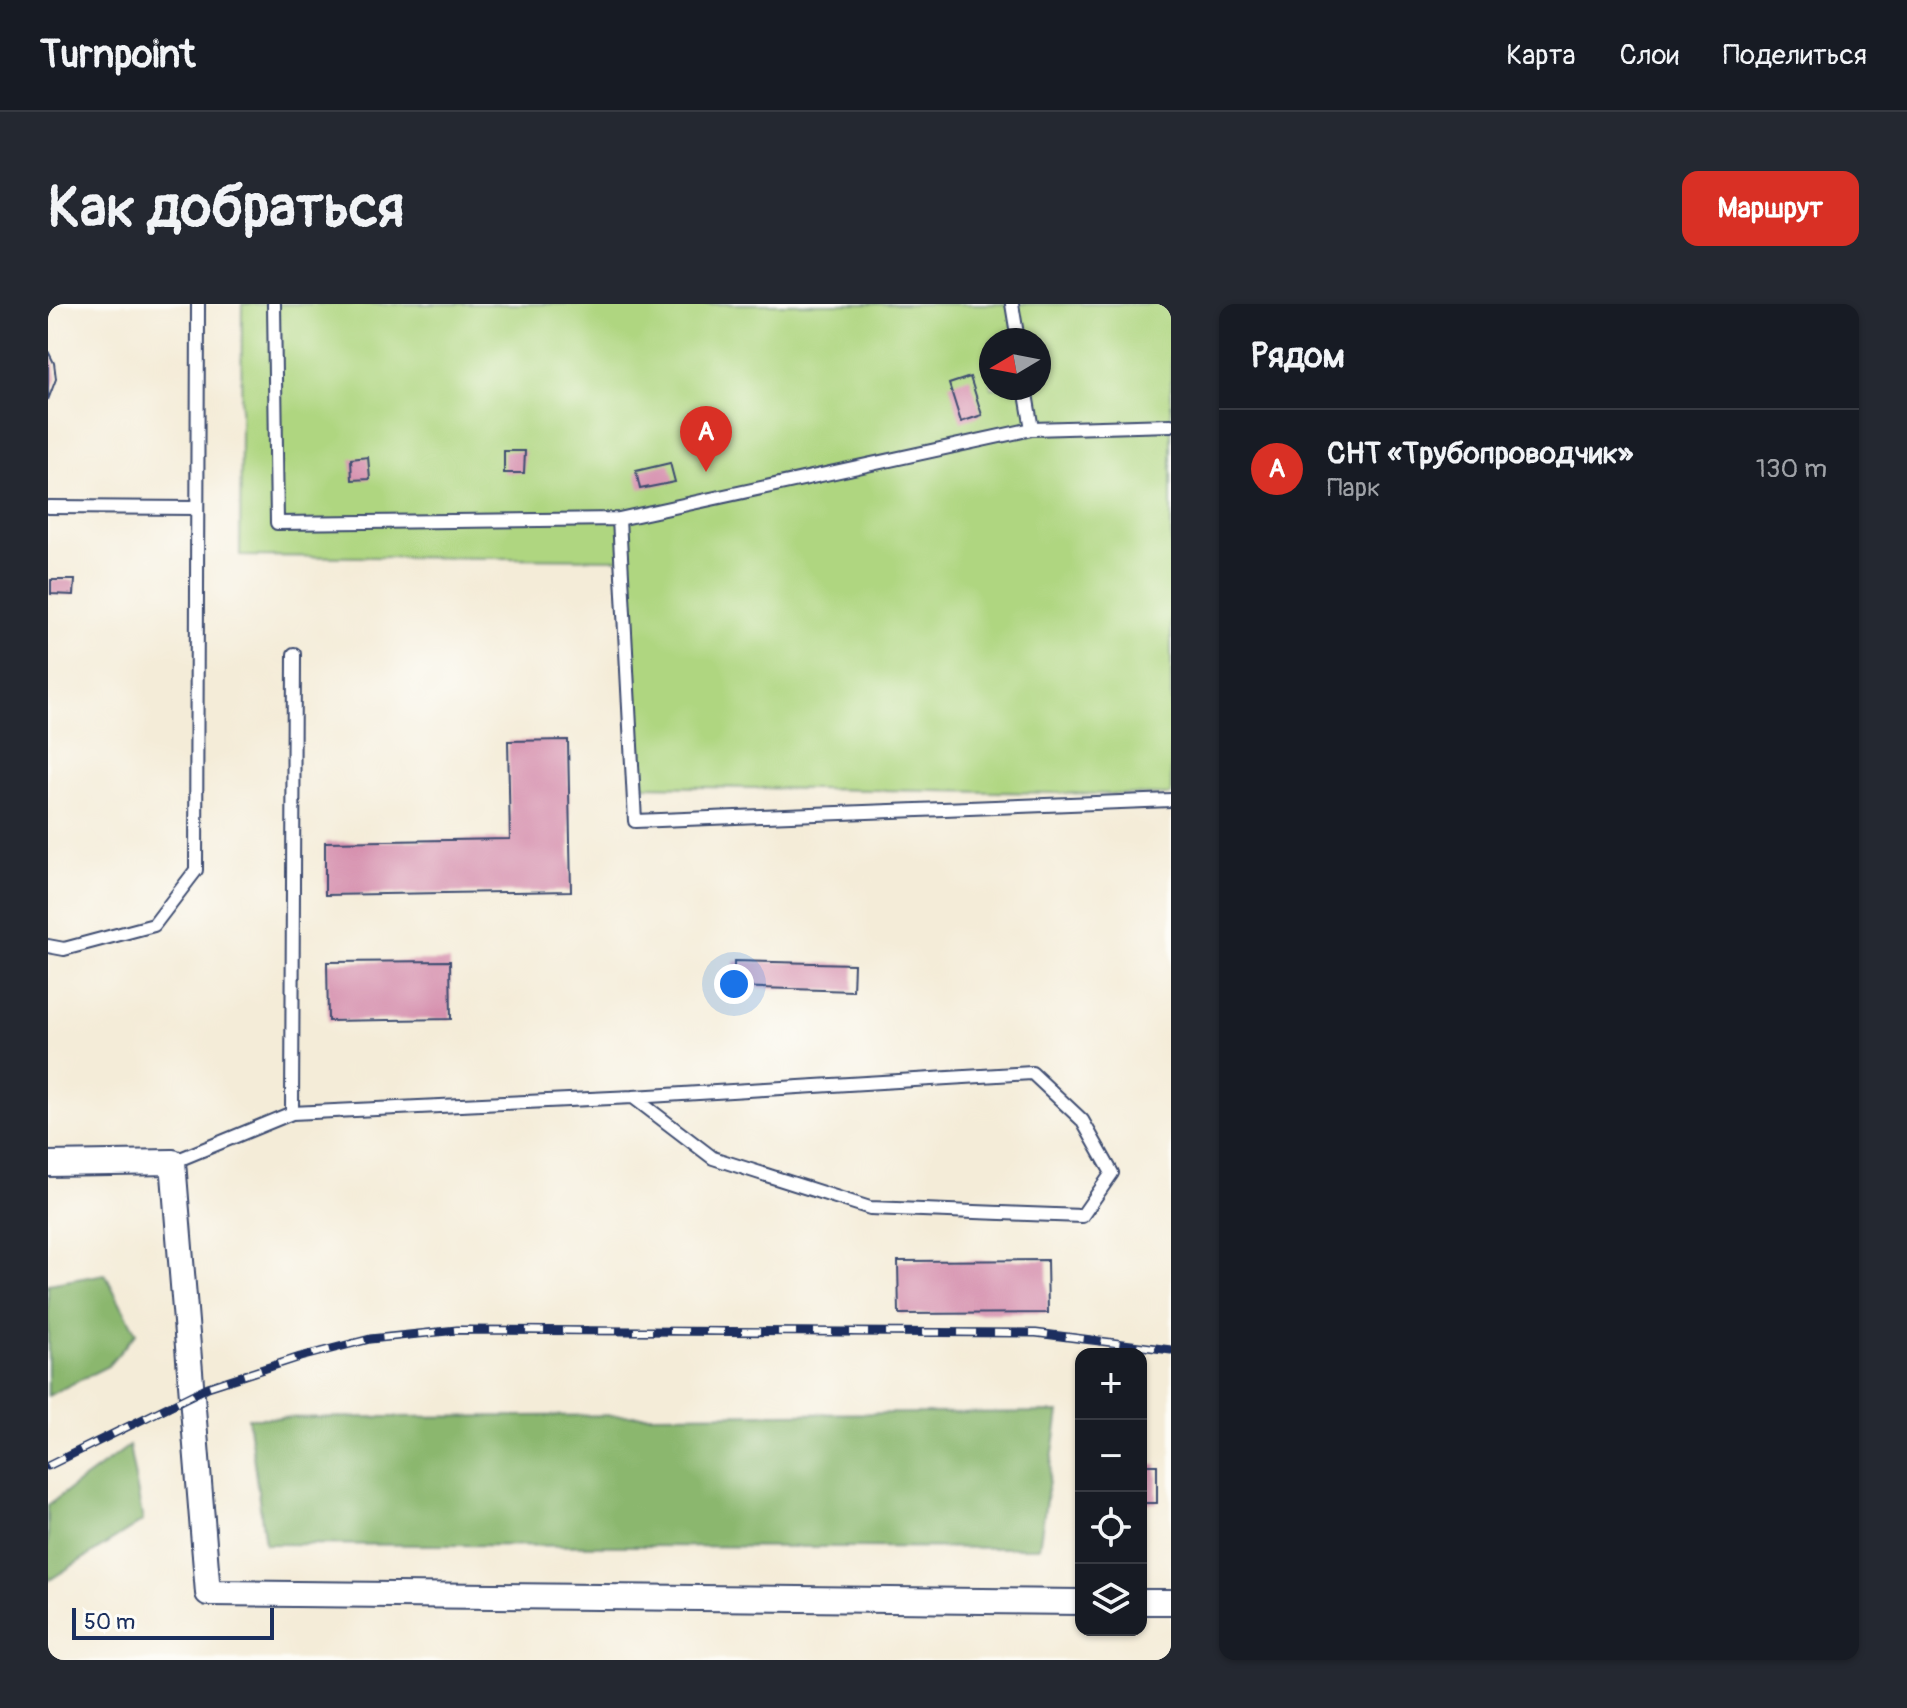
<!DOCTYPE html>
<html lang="ru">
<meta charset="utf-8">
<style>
:root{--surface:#171b24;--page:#242831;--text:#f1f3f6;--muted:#9ea1a6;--line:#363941;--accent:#d93025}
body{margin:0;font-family:Pangolin,sans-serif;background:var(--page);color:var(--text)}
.controls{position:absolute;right:24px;bottom:24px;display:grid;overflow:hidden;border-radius:16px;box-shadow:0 2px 6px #0004}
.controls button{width:72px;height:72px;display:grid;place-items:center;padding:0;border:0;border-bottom:2px solid var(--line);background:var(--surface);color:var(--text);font:40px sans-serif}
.compass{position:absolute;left:931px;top:24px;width:72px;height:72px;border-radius:50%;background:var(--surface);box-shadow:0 2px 6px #0004;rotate:260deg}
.scale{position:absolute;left:24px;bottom:20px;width:202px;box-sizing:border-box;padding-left:8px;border:4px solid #1b2f5e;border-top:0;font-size:22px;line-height:28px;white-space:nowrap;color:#1b2f5e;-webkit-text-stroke:6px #fdfcf7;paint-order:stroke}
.you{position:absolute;left:686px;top:680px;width:28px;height:28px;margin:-20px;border:6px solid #fff;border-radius:50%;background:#1a73e8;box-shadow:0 0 0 12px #1a73e833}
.badge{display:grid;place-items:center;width:52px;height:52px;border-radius:50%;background:var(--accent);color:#fff;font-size:26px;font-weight:700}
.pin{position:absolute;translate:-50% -66px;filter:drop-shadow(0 2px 4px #0008)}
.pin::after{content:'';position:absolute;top:42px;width:28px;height:24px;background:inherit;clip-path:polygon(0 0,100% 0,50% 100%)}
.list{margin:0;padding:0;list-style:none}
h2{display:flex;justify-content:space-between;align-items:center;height:104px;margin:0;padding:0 32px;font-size:34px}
h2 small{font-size:26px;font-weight:400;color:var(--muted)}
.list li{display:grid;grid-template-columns:52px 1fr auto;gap:24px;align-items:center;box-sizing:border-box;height:120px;padding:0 32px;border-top:2px solid var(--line)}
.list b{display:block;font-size:30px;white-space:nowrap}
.list p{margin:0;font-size:26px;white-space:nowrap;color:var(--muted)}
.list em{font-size:26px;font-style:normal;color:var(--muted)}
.icon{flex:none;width:44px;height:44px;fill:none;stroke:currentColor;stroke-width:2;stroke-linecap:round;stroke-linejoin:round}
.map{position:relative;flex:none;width:1123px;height:1356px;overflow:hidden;border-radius:16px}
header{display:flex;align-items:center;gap:48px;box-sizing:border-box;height:112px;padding:0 40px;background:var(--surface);border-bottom:2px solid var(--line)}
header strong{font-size:38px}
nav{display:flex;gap:44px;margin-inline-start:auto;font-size:28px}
.intro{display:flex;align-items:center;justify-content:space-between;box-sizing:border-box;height:192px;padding:0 48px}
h1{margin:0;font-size:56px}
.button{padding:20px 36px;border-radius:16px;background:var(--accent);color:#fff;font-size:28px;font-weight:700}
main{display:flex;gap:48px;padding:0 48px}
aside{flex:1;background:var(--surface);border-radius:16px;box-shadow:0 2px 6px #0004}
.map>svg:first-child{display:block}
.green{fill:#afd680;stroke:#65826f;stroke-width:2;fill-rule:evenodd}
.forest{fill:#8bb76e;stroke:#537366;stroke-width:2}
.building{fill:#d690ae}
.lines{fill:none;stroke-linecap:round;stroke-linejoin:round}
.service-casing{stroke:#3c4b70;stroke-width:16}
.minor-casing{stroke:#3c4b70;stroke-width:28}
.service{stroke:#fff;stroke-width:12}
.minor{stroke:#fff;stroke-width:24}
.rail-casing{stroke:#1b2f5e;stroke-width:9}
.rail{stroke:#fdfcf7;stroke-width:6;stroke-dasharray:18;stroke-linecap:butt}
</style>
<header>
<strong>Turnpoint</strong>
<nav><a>Карта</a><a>Слои</a><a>Поделиться</a></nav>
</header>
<div class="intro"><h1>Как добраться</h1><a class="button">Маршрут</a></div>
<main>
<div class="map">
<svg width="1123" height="1356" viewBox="0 0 1123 1356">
<rect width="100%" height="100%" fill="#fdfcf7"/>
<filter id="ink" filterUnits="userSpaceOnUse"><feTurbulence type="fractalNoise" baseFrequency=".0125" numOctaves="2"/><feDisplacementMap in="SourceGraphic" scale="16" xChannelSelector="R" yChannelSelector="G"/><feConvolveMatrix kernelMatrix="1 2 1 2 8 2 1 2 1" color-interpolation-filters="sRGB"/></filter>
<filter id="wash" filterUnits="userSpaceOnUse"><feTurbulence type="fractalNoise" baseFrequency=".006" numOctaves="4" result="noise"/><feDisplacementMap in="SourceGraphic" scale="32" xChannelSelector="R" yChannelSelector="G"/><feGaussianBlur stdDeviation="1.8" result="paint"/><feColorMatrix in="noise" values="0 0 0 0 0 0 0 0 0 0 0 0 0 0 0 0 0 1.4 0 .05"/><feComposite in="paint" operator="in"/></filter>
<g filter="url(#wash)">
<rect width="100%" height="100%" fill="#f4ecd8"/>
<path class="green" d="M194,0H1123V491L595,482L578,255L192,252ZM943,36H991V84H943Z"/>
<path class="forest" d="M57,970L88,1029L60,1062L0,1092V980Z
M1011,1108L991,1244L217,1240L200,1114Z
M81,1142L95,1217L0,1277V1201Z"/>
<g id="blocks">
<path class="building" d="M0,47L6,59L8,75L0,96Z
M922,73L934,111L913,118L901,80Z
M456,147H477L476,169H456Z
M320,153L322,175L304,176L303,155Z
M622,159L627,178L592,185L588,167Z
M3,276H27L26,291L3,290Z
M520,436L523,587L277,591V538L462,535L460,437Z
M402,657L403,715L280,717L279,658Z
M686,657L806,660L805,687L686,683Z
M999,956L1000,1009L851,1010L850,957Z
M1093,1161H1109V1199H1093Z"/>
</g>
</g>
<g filter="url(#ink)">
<use href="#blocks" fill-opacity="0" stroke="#3c4b70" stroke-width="2"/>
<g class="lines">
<defs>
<path id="service" d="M226,0L229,219L571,215L984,125L977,84
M964,0L970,36
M984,125L1123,121
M0,203L149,204
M571,215L587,517L1123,496
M0,642L16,645L106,621L148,566L150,0
M244,809L246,350
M125,858L244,809L585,793L984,769L1034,816L1064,869L1034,912L822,904L665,854L585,793"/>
<path id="minor" d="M0,860L125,858L160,1289L1033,1298
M1093,1298H1123"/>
</defs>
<use href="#service" class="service-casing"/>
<use href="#minor" class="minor-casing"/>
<use href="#service" class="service"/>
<use href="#minor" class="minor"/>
<defs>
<path id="rail" d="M0,1162L160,1083L252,1053L322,1035L409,1026L988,1029L1123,1046"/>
</defs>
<use href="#rail" class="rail-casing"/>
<use href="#rail" class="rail"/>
</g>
</g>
</svg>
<div class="controls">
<button>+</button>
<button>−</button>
<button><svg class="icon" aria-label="locate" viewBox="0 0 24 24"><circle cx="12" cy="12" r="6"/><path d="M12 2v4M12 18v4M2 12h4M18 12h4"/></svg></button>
<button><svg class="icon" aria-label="layers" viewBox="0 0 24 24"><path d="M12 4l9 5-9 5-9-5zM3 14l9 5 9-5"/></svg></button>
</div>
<svg class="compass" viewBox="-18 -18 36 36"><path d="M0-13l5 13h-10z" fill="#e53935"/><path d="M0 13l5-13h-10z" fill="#9ea1a6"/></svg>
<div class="scale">50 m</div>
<div class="you"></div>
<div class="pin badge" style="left:658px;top:168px">A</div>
</div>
<aside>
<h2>Рядом<small></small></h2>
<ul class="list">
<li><span class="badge">A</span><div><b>СНТ «Трубопроводчик»</b><p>Парк</p></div><em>130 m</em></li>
</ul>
</aside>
</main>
